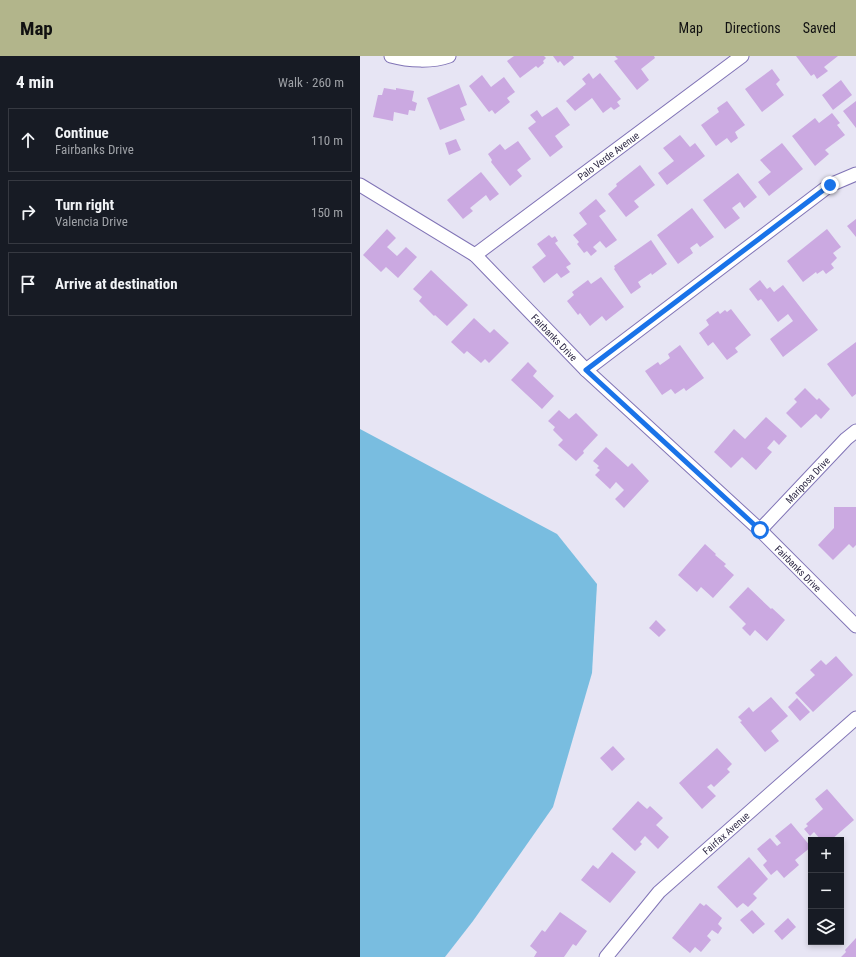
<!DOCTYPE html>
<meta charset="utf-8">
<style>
:root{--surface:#171b24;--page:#242831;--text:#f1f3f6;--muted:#9ea1a6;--line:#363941;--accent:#b2b58b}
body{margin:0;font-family:"Roboto Condensed",sans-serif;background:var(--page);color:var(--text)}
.controls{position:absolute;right:12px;bottom:12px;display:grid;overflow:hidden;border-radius:0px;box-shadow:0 2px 6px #0003}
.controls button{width:36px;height:36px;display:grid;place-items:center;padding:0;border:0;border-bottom:1px solid var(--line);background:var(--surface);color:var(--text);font:20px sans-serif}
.stop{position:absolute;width:12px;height:12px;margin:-9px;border:3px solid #1a73e8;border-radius:50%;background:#fff}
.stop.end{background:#1a73e8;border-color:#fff;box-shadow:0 1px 4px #0008}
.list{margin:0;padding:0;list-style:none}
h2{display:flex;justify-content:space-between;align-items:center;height:52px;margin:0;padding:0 16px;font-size:17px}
h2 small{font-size:13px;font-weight:400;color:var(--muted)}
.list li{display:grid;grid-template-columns:26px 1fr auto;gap:12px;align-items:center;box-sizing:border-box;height:64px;margin:0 8px 8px;padding:0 8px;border:1px solid var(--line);border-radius:0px}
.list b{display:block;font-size:15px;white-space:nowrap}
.list p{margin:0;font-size:13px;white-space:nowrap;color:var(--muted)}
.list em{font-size:13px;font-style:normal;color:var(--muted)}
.icon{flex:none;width:22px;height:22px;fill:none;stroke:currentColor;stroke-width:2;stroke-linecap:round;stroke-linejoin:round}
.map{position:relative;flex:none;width:496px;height:901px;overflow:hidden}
header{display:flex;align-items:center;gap:24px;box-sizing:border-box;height:56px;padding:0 20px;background:var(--accent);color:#111}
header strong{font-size:19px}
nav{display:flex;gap:22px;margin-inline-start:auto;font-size:14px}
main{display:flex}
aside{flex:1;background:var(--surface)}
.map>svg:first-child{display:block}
.water{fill:#79bde0}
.building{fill:#cba9e1}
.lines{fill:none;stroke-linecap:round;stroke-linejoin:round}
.street-casing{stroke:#8174b6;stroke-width:15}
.street{stroke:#fff;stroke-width:13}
.route{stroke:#1a73e8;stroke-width:5}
.labels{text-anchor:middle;stroke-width:4;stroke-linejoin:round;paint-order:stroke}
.street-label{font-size:10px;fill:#2f2a46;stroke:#fff}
</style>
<header>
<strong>Map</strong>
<nav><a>Map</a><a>Directions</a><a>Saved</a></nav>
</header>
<main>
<aside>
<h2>4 min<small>Walk · 260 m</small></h2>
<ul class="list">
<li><svg class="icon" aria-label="ahead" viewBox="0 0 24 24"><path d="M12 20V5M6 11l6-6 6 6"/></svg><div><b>Continue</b><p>Fairbanks Drive</p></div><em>110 m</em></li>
<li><svg class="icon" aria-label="right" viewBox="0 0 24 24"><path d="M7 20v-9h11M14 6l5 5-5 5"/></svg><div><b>Turn right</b><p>Valencia Drive</p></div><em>150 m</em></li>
<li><svg class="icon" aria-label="arrive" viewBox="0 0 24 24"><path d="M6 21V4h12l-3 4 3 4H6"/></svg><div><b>Arrive at destination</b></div></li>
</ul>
</aside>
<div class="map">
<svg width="496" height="901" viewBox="0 0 496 901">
<rect width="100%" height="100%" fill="#e7e5f4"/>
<path class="water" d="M0,373L197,478L237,528L232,617L193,751L113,865L85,901H0Z"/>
<path class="building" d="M154,0H184L186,2L183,5L184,7L178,12L176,10L160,22L147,5Z
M193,0H213L214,2L204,10L200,5L198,7Z
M255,0H294L295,2L281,13L289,24L277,34L254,5L258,3Z
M436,0H478L464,11L468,15L457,23L454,18L451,20Z
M412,13L420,24L416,28L424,39L402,56L385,33Z
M229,17L233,23L240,17L261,43L257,46L260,50L254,54L251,51L243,57L232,42L215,55L206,45L226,28L222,23Z
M122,19L131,31L144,21L155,36L147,42L150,46L135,58L132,54L129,56L109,30Z
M481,24L492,39L473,54L462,39Z
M99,28L107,49L100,52L105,64L80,74L67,42Z
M24,32L36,34V32L54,35L52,45L57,47L55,55L49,54L48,59L34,56L33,65L13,61L18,39H22Z
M367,45L385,69L375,76L378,82L371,87L367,82L356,90L341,69L359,56L357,52Z
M496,45V72L483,55Z
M197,51L210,69L195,80L203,91L190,101L168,72L176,66L170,59L177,54L182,61Z
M472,57L480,67L477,69L485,79L465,94L469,98L455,110L432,80L455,62L459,67Z
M320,79L330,91L335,87L345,100L307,129L298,117L314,105L303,92Z
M96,83L101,94L89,99L85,87Z
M158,85L171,103L157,114L162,120L150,130L131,106L132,104L128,98L140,88L145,94Z
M422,87L443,113L409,140L398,126L411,116L400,104Z
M280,109L295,129L274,145L279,151L266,161L248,138L257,130L256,128Z
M121,116L139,138L130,145L126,139L110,152L113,155L103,163L87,144Z
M378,117L397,141L384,152L380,146L372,152L380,162L365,173L343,144Z
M236,143L246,155L239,160L257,184L246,192L240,185L233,191L237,195L231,200L227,195L224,197L217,188L219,186L213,179L227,168L219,157Z
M332,152L354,181L340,191L337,187L330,192L333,197L318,208L297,179Z
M496,163V181L487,170Z
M27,173L36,182L27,191L37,200L46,191L57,201L38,222L26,211L21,216L3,199Z
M467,173L481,191L473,197L477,202L471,208L474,212L466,218L463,214L457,218L456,216L443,226L427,205Z
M189,179L192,182L195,180L198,185L195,187L211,208L206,211L210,216L201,222L197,217L184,227L172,211L186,200L177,188Z
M291,184L307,208L292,219L291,217L278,226L281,231L271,238L254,213L255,212L254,210Z
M71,214L108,249L87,270L75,259L74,260L59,245L62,241L53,233Z
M241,221L264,251L246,265L242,260L230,270L220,257L218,259L207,245L214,239L212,236L228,224L231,228Z
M400,224L407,233L410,231L414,236L423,229L458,274L423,301L410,283L433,265L428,258L418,266L401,243L398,245L389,233Z
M371,253L391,279L375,292L378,296L367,304L353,286L348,290L339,277L349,269L346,264L358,255L360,258L365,254L367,256Z
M114,262L130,277L134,273L149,287L129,307L125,303L121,307L107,295L104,298L91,286Z
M496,286V338L492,341L467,308Z
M320,289L344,322L326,335L324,332L315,338L311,333L302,339L285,315L298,306L300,309L310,302L308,298Z
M168,306L177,315L173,320L194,340L182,353L151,324Z
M445,332L457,344L459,342L470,353L461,363L456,358L441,372L426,357L437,346L434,343Z
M199,354L209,363L216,357L238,379L223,395L224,397L216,405L198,389L203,384L193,374L195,371L188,365Z
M406,361L427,380L419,389L414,384L407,392L412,396L396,414L382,401L371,412L354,396L374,373L385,383Z
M246,391L268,411L272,407L289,425L264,452L255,443L264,434L256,426L250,433L235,419L240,414L237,412L239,410L233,405Z
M474,451H496V489L493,492L489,488L473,504L458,489L474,472Z
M345,488L356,498L355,499L366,508L364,510L374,519L353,542L341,531L337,536L318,519Z
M388,531L411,553L412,552L425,564L407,585L395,574L390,580L382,572L386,568L369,551Z
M296,564L306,574L299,581L289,572Z
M476,600L493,619L453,656L435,637L455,619L450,614L461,604L466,609Z
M411,641L428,660L411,675L419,685L405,696L380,666L382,665L378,661L389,651L393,656Z
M437,642L450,656L440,665L428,651Z
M253,690L265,703L252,715L240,702Z
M357,692L372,708L367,713L370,716L354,731L351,728L347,731L356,740L342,753L319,727Z
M467,733L494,764L471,784H461L454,776L450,780L444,773L448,770L446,768L463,753L455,743Z
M278,745L287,753L290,750L303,762L296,769L309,781L298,793L285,780L280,786L282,788L275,795L252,773Z
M431,767L451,791L435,804L439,809L424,822L417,814L411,819L403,809L407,805L397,793L410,782L417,790L421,787L415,780Z
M252,796L276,816L250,847L221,824L233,809L238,813Z
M389,801L408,823L393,838L397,842L388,851L383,847L377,852L357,831Z
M340,847L344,850L346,848L362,862L358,868L362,872L358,878L352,874L347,880L351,884L341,896L335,891L330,897L312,882Z
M392,854L405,868L393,878L380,864Z
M200,856L227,875L216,890L213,888L204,901H174L177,896L170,890L182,874L185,876Z
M428,862L436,871L422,884L414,875Z
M496,882V901H481L486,896L485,894Z"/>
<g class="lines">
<defs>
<g id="street">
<path d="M31,0C49,5 72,6 89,0"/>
<path id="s1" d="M0,129L115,199L226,314L400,474L496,570"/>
<path id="s2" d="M115,199L382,0"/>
<path d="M226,314L470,129L496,118"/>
<path id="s3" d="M400,474L486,383L496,375"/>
<path id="s4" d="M246,901L299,836L496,662"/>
</g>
</defs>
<use href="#street" class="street-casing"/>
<use href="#street" class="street"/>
</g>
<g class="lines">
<path class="route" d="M400,474L226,314L470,129"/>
</g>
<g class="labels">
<g class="street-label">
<text dy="4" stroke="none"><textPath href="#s2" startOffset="166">Palo Verde Avenue</textPath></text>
<text dy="4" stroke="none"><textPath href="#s1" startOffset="249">Fairbanks Drive</textPath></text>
<text dy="4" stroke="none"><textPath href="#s3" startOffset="69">Mariposa Drive</textPath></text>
<text dy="4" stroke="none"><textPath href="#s1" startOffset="585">Fairbanks Drive</textPath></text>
<text dy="4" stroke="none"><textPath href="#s4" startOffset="173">Fairfax Avenue</textPath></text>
</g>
</g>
</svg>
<div class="controls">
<button>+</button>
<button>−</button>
<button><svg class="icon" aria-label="layers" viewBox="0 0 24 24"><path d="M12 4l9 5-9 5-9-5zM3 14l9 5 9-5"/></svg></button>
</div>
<div class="stop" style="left:400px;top:474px"></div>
<div class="stop end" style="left:470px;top:129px"></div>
</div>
</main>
